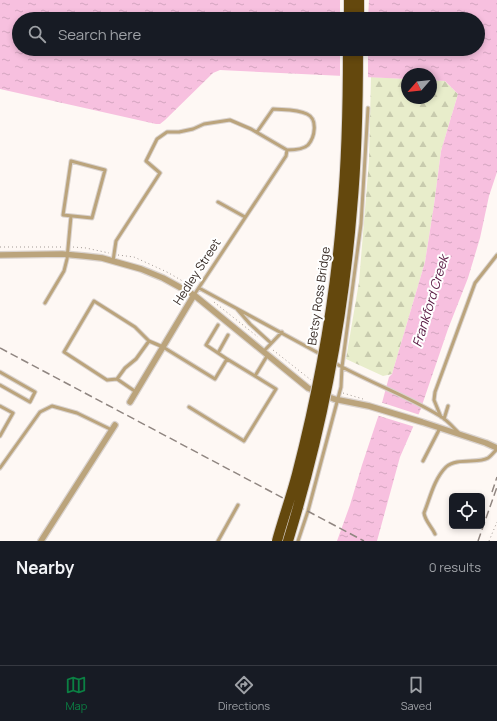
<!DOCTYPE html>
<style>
:root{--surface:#171b24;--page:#20242c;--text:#f1f3f6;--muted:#9ea1a6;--line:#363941;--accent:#0b8043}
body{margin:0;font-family:Manrope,sans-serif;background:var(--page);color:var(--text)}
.controls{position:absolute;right:12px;bottom:12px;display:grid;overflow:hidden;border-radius:6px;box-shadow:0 2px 6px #0003}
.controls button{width:36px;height:36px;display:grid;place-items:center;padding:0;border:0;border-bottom:1px solid var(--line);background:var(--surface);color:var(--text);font:20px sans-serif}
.compass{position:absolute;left:401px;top:68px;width:36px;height:36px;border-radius:50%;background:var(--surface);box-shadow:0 2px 6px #0003;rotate:242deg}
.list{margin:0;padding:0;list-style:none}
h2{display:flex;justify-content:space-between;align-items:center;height:52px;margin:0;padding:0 16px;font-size:17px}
h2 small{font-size:13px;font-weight:400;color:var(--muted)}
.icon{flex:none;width:22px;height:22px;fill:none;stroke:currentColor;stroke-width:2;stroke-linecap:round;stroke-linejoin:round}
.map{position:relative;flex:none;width:497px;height:541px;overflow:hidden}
.search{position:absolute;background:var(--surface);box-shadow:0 2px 6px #0003;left:12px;right:12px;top:12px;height:44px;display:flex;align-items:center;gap:10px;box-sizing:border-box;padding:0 14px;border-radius:22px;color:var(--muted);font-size:15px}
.sheet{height:124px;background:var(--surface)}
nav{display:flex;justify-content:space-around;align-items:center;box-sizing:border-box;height:56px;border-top:1px solid var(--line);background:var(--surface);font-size:11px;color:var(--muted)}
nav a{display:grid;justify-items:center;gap:2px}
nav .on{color:var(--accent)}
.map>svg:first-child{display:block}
.forest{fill:url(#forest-firs)}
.water{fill:url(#water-ripples);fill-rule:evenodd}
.pier{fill:#fef8f4}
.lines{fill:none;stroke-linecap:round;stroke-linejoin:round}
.service-casing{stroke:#dad3cf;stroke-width:5}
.minor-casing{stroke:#dad3cf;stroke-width:8}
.motorway-casing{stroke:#dad3cf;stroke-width:12}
.path{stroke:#a29a95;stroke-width:1;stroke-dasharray:1 3;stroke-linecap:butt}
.service{stroke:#bba47c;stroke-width:3}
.minor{stroke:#bba47c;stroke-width:5.5}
.motorway{stroke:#64480d;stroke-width:10}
.rail{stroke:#908681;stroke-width:1.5;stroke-dasharray:8 4;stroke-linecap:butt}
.motorway-bridge-casing{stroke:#dad3cf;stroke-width:12;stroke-linecap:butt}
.motorway-bridge{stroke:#64480d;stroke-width:10}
.labels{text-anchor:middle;stroke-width:4;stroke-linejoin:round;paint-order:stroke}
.street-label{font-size:12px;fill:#382c26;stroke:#fff}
.water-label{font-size:13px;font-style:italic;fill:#5f2149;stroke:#fff}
</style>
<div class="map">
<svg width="497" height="541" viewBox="0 0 497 541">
<defs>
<pattern id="forest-firs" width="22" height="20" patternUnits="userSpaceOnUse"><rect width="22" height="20" fill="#e8edcb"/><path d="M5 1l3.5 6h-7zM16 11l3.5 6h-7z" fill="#c8cbae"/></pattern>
<pattern id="water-ripples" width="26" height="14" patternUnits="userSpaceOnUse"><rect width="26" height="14" fill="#f7c0df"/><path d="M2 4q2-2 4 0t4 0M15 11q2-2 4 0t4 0" fill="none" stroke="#d4a5bf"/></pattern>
</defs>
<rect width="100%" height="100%" fill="#fef8f4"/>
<path class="forest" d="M371,77L407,79V98H431V80L445,81L458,94L441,151L434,205L425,262L392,374L383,376L346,359L359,282L369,161Z"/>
<path class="water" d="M0,0H497V172L489,196L480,238L468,278L448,329L420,411L400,457L377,541H337L350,505L362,465L379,414L389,377L392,374L425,262L434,205L441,151L458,94L445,81L431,80V74H407V79L220,70L213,73L165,120L160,124H156L0,89ZM19,19H478V49H19Z"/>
<path class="pier" d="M340,0H369L368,19H340Z
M340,49H368V79L340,77Z
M380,402L420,415L415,427L376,415Z"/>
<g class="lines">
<defs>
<path id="service" d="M257,132L273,109C284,110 297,109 307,114C318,119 315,137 308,145C303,150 293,150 287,150
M71,161L105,170L92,218L63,215Z
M218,202L245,217
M113,261L116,241L160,173L146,161L157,139L167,132H179L193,129L204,124L230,120L251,129L287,150L286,156L194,295
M199,288L322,355
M45,303L64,271L67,259L71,216
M237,309L250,324L271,343
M263,352L282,332
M218,353L228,335
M227,359L255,376L267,356
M333,362C368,382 406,395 440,416C447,420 453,427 458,432
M0,372L35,392L30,402L0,385
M117,379L107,380L64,352L94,301L135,327L149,341
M136,392L117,379L125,368L136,359L149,341L163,347L215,379L227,359L206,345L218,325
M0,406L13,413L0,436
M189,407L244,441L276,389L255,376
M441,417L434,400L435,392L475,283L497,255
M444,419L448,406
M423,461L440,428
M0,468L40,412L52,406L77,413L112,430
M435,534C432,527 425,521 424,513C430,498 434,479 446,467C457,457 478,464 488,458C491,456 494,452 497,449
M218,541L238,505
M298,541L308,511L341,387L342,367L361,224L368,108"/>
<path id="minor" d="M0,255L62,254L84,256L102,258L141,269L163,278L194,295L308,388L334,399L369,406L422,422L486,443L497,448
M130,402L194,295
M41,541L115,425"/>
<path id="motorway" d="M349,19V0
M359,19V0"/>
</defs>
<use href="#service" class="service-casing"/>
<use href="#minor" class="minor-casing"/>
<use href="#motorway" class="motorway-casing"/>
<path class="path" d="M0,247H63
M73,247L86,248L109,253
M118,255L134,257L167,272L193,287
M214,302L258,337
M273,350L311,380
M343,393L363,399
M489,541L497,522"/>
<use href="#service" class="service"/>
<use href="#minor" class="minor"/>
<use href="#motorway" class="motorway"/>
<path class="rail" d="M0,348L364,541
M492,492L497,477
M478,541L497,487"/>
<defs>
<path id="motorway-bridge" d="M277,541C283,519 291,497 297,474C319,389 335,301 342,212C347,158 348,104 348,49
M288,541C321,433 343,322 352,209C357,156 358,102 358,49"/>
</defs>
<use href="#motorway-bridge" class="motorway-bridge-casing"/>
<use href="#motorway-bridge" class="motorway-bridge"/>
</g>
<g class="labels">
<g class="street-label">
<text transform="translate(197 272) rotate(-57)" y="4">Hedley Street</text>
<text transform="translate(319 296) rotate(-82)" y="4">Betsy Ross Bridge</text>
</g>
<g class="water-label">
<text transform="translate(430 301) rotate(-73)" y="5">Frankford Creek</text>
</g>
</g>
</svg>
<div class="controls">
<button><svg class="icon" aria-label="locate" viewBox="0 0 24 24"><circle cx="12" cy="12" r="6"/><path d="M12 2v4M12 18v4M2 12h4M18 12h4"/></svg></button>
</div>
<svg class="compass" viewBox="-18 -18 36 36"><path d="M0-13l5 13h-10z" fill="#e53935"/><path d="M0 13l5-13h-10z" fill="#9ea1a6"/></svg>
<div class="search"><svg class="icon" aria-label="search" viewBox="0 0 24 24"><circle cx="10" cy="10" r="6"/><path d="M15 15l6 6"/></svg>Search here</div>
</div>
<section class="sheet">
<h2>Nearby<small>0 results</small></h2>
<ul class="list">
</ul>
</section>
<nav>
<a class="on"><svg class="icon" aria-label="map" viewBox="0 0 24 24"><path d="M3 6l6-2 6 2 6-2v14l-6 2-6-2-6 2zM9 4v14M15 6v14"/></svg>Map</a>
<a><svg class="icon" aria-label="directions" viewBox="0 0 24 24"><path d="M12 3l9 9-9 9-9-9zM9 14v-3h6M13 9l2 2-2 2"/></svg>Directions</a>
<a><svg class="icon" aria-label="saved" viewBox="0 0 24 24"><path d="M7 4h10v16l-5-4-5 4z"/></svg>Saved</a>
</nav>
